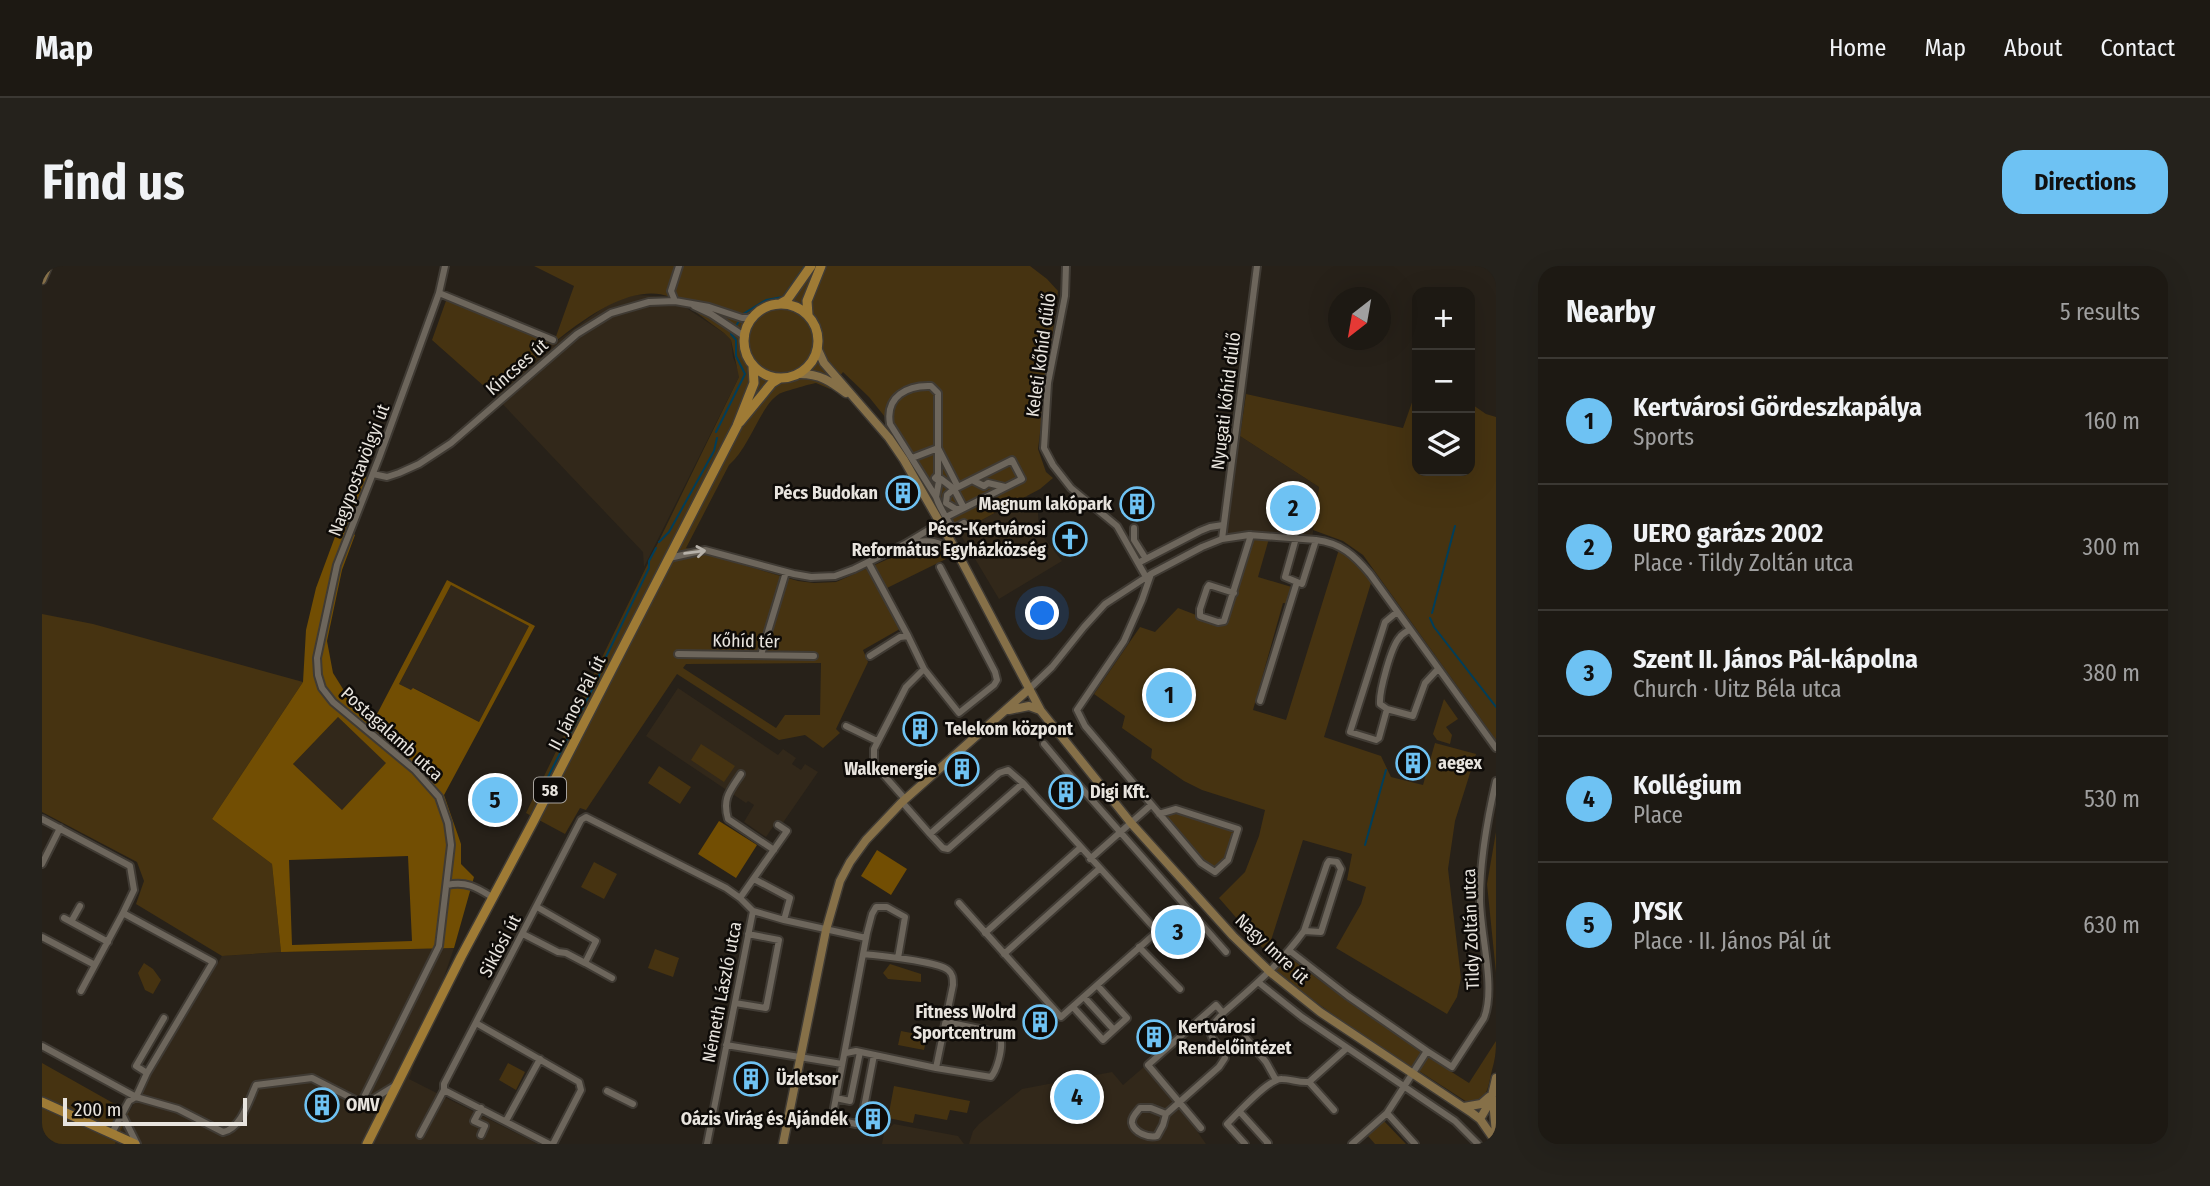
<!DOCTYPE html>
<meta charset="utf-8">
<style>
:root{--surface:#1d1913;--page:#25221c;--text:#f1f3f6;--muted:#a0a0a0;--line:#3b3833;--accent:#6ec2f3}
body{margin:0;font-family:"Fira Sans Condensed",sans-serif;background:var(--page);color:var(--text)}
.controls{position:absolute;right:21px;top:21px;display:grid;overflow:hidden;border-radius:14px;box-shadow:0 7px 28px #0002}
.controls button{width:63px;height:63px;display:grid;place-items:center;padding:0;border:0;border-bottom:2px solid var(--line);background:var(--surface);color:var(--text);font:35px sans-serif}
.compass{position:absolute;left:1286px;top:21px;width:63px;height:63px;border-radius:50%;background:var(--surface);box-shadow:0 7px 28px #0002;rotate:211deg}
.scale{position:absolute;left:21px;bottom:18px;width:184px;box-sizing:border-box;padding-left:7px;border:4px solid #e8e4de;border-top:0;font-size:19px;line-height:24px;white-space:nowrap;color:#e8e4de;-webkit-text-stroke:5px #0e0b08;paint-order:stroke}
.you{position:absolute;left:1001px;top:348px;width:24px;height:24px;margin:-18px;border:5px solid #fff;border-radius:50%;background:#1a73e8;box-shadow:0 0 0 10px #1a73e833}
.badge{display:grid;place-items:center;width:46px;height:46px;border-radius:50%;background:var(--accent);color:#111;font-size:23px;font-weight:700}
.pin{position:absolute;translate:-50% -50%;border:4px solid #fff;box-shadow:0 2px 7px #0006}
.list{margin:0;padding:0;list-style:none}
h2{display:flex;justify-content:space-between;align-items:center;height:91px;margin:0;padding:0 28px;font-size:30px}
h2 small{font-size:23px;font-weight:400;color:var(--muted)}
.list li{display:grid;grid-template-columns:46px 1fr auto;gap:21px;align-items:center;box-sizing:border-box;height:126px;padding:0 28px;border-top:2px solid var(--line)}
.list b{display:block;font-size:26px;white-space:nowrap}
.list p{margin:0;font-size:23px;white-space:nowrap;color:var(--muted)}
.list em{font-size:23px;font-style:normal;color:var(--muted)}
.icon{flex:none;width:38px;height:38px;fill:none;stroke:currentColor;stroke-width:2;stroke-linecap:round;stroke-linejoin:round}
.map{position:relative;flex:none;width:1454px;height:878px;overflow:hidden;border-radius:21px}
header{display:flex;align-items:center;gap:42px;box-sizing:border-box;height:98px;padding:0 35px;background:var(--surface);border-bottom:2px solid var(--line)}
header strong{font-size:33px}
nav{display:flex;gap:38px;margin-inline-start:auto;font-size:24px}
.intro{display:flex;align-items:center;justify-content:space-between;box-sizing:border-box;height:168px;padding:0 42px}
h1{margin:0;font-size:49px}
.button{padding:18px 32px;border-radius:21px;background:var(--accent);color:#111;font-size:24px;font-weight:700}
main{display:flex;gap:42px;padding:0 42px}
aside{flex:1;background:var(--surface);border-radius:21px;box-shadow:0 7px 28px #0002}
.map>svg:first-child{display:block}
.built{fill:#32281a}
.green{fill:#463311;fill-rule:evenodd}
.forest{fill:#724e03;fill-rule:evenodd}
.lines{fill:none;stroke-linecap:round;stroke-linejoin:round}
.stream{stroke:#003e5a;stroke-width:2}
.street-casing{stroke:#403b34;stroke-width:10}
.secondary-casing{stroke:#403b34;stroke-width:11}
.primary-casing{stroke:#403b34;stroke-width:12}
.street{stroke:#6d665c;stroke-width:6}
.secondary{stroke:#867048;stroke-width:8}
.primary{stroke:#9f7b35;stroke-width:9}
.oneway{stroke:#b7b2aa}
.labels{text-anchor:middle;stroke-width:5;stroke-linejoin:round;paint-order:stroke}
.shield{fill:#0e0b08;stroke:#a7a39e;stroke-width:2}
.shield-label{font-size:16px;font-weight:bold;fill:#e8e4de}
.street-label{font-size:18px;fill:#e8e4de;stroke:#0e0b08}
.poi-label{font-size:18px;font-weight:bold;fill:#e8e4de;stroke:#0e0b08;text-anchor:end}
</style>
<header>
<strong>Map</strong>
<nav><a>Home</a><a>Map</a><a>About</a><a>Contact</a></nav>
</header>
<div class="intro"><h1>Find us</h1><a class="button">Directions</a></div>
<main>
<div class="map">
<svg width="1454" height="878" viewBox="0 0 1454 878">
<rect width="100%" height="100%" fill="#272119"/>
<path class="built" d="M595,29L628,31L682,67L689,74L691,91L697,106V111L602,301L601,286L452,129L512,77L564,40L580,32Z
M1198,170L1277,221L1270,273L1228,269L1180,273L1193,172Z
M985,230L996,246L997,265L1020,295L957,333L917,266Z
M409,319L487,360L437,456L372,422L370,425L357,418Z
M636,422L736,489L741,483L754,492L750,498L759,504L763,498L776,506L740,558L735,555L724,571L702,556L712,539L706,535L704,537L604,470Z
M296,451L345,497L300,544L251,498Z
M412,682L367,813L496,878H73L87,846L180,690L239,686Z
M1103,800L1141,845L1164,878H927L931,865L937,858L980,823L1070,806L1081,819Z
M852,858L916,870L922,878H840L842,867Z"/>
<path class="green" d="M492,0H988L1005,13L1016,25L996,183L1004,206L1011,212L998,223L917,266L863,176L827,131L801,106L788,123L774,117C768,118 740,126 737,128C718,140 708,181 687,199L644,282L756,315L772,317L794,316L878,279L891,278L908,291L843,323L863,360L821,384L826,396L794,463L798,467L781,482L763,469L737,474L635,408L544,544L538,542L523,568L484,547L697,111L689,74L682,67C665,55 647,39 628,31C573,9 491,97 452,129L390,74L405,32L512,76L532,20ZM779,397L778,449H743L734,462L641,402L644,398Z
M1375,122V205H1428V137L1444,148L1454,151V474L1321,289L1301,275L1271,264L1277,221L1198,170L1204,128L1361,162Z
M1209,269H1228L1216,311L1253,322L1248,338L1241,337L1211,444L1244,454L1298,280L1326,309L1329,317L1282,471L1339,490L1349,511L1381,519L1393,477L1434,488L1413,555L1406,603L1419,712L1415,731L1405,748L1294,682L1319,638L1324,621L1305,614L1310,588L1261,574L1225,687L1177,632L1203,606L1217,570L1223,544L1160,524L1142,515L1109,492L1110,483L1080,462L1083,450L1052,428L1098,361L1113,366L1136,342L1180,359Z
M0,348L51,358L261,416L170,553L230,598L239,686L180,690L94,638L102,615L95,596L0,546Z
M1402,433L1416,453L1404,461L1410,469L1408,478L1395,474L1391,468Z
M659,478L693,500L682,516L649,494Z
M617,500L649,521L638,538L606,517Z
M1134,543L1195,564L1185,593L1173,606L1167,603L1118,548Z
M1454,566V707L1445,618Z
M552,596L575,608L562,633L539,621Z
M613,683L637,692L631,711L606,702Z
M1247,691L1296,728L1381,785L1369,801L1312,764L1233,706Z
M102,697L111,703L119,714L111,728L103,724L96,707Z
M848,698L879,708V716L846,713L841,707Z
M859,765L885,770L882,784L856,779Z
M1454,775C1454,786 1453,794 1450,804C1446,820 1446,839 1425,836L1377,805L1386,791L1427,817Z
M0,797L87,846L73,878H0Z
M466,797L483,806L474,824L457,814Z
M852,820L928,835L925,847L908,844L905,854L873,848L871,857L846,852Z
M1342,855L1364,878H1333L1326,870Z"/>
<path class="forest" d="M317,206L325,212L304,262L313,269L300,304L285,375L291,407L316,447L334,450L405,314L493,360L402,529L419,578V598L432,611L412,682L239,686L230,598L170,553L261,416L264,364L274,322ZM409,319L487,360L437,456L371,422L369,424L357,418ZM296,451L344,497L300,544L251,498ZM366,590L370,675L250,679L247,594Z
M677,555L715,579L694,612L656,588Z
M835,584L865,603L849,629L819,610Z"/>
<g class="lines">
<path class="stream" d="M701,48L724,34L741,31L763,0
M694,60L697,55
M674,166L703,108L694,90V74L689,68L690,66
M617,276L627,266L672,185L675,172
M1390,347L1413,260
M1388,352L1392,361L1454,441
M502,519L557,410L559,401L607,302V295L614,282
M1323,579L1344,504"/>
<defs>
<path id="street" d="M1024,0L1023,30L1006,117L1002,182L1011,199L1029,222L1075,260L1104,311
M397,27L511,74
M633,35L629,25L637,0
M652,40L669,48L702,70
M870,192L896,182V209L893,212L897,215L894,231
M331,208L345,211L357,207L377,198L409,177L535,68L569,47L607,36L633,35L667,41L700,52H706L713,49
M899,213L912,223L914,222
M930,214L942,220L946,217L963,221
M912,223L922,242L914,243L904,237L905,229Z
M904,251L980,213L970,194L916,221L896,182V127L889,120C866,119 843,130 848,158L894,231C898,243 905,253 911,263L922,257
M1092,262V274L1104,293
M1254,272L1243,311L1255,316
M1180,273L1215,0
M868,277C887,273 897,275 913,286
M627,292L663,284L752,308L769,311L793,310L812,303L863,278L898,257
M826,296L866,370
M1096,297L1158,265L1168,261L1181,259
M1109,308L1100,334L1082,375L1035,444L1043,460L1159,597L1173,606L1186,594L1196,563L1134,543L1117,548
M1192,327L1167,319L1165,322L1158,343V350L1176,356L1182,355L1209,269
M1355,346L1343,356L1308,466L1334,474L1337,472L1345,443L1371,450L1383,417L1396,403
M636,388L772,390
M719,389L744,306
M828,390L858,371L866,370L882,403L917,447L952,419L955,414L953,406L898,301
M986,424L1010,401L1042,361L1063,338L1109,308L1160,281L1180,273L1207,269L1274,274C1299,277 1312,289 1328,308L1454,482
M1218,435L1255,316L1260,318L1274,274
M1345,443L1338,438C1337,426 1349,380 1358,371C1360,368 1364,366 1367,364
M804,460L835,475
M1002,478L1027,508L1184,686
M699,508C688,525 680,532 686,553L732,584
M863,533L832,498V483L864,421L882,403
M860,536L888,568L957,507L966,504L981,517L1115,665
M0,553L88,600L92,624L81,647
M888,568L901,582L906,583L981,517
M1048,593L1109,539
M0,598L18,562
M712,613L748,632L742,654
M405,619C424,615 434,621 450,631
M698,632L745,565L736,559
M917,637L1019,751L1143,641
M711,645L742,654L824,672
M22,652L66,676
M29,656L38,640
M943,667L1038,582
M481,668L516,686L524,687L543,697L554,675L495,641
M0,671L53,699
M1097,681L1138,723
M1248,685L1306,730L1385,785L1345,847L1310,878
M822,688C838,690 895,695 906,704C911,708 911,713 911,719L894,802
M962,688L1057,603
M543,697L570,712
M1216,716L1260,751L1413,855L1436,878
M39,725L81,647L171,696L105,807L94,831L87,835L70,867
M1042,731L1072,764
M693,737L724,742L737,674L706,668
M1031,741L1061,774L1085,752L1055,719
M434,757L537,816L539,824L511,878
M1204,772L1224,796L1234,814
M684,779L800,798
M0,780L94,831L136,843L181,866C199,863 207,834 214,819L270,812L319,837L328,835L354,819
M1385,785L1410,801L1442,752C1454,722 1438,667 1438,633C1438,593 1445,554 1454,515
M804,787L814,785L894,802L949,811C955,804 960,785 959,776C959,770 956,769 952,766L904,756
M832,789L820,852L814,858L800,855L792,849V842L825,667L830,648L834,641H845L863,651L856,692
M105,807L94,800L122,752
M1267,816L1292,844
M565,825L591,838
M794,832L808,835L818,786
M319,837L397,680L409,579L406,557L397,531L373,504L291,436L280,422L276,409L275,392L295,299L337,192L371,99L397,27L403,0
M439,842L432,855L443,860L439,869
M1198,846L1226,877L1225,878
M1345,847L1373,878
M80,848L95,878
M1124,848L1121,859L1115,870C1107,872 1092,867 1090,857C1089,851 1095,846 1098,842H1109L1124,848L1177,801L1183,792C1181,780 1167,775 1168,762L1181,747
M464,855L498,793
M1159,862L1106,799L1174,739L1181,747C1211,721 1239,697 1262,665L1279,666L1299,603L1295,596L1287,595L1285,598L1262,665
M378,869L402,824
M507,878L402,824V818L539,554L544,551L684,622L698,632L711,645L665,878
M1203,878L1185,858C1195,848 1227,812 1240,813C1249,813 1257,817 1267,816L1305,782"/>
<path id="secondary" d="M0,14L6,0
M776,84L782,97L847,172L862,194L916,288L999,445L1089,557L1191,670L1228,706L1278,746L1430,847L1438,853L1454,876
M758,108C778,108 788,115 804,127
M967,444L987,440L998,444
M1451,834L1454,868
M1422,841L1439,838L1447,831
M1438,853L1449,834L1454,812
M741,878L784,664L798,615L808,596L824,574L860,536L986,424"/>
<path id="primary" d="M702 75a37 37 0 1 1 74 0a37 37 0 1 1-74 0Z
M738,38L745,34L769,0
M766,49L765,35L779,0
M698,156L730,117L738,112
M0,836L93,878
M325,878L419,691L490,558L695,160L712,117L711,100"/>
</defs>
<use href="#street" class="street-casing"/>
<use href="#secondary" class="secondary-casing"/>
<use href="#primary" class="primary-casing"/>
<use href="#street" class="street"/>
<use href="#secondary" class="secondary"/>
<use href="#primary" class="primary"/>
</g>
<defs><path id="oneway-shaft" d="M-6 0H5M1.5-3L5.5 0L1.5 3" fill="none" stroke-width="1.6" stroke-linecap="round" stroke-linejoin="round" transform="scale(1.75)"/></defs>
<use class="oneway" href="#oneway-shaft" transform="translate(653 286) rotate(-8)"/>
<defs>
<symbol id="building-ring" viewBox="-11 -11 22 22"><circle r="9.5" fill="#0e0b08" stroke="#6ec2f3" stroke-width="1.5"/><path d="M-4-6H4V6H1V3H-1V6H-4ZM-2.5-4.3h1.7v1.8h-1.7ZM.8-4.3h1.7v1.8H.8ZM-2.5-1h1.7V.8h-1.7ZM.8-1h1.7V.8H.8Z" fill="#6ec2f3"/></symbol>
<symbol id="church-ring" viewBox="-11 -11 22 22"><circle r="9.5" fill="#0e0b08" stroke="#6ec2f3" stroke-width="1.5"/><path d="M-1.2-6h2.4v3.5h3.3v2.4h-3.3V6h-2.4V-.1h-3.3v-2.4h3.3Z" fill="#6ec2f3"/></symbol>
</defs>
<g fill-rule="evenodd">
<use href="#building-ring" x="842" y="208" width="38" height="38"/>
<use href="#building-ring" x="1076" y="219" width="38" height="38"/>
<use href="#church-ring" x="1009" y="254" width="38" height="38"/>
<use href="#building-ring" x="859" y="444" width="38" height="38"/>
<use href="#building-ring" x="1352" y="478" width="38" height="38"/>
<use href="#building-ring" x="901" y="484" width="38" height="38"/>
<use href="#building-ring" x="1005" y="507" width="38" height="38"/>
<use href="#building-ring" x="979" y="737" width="38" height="38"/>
<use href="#building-ring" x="1093" y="752" width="38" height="38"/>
<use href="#building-ring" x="690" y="794" width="38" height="38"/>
<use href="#building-ring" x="261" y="820" width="38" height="38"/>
<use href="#building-ring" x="812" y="834" width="38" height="38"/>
</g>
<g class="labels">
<rect class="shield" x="492" y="511.5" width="32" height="25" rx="5"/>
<g class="shield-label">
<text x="508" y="530">58</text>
</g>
<g class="street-label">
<text transform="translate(999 89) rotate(-82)" y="6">Keleti kőhíd dűlő</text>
<text transform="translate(475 101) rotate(-41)" y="6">Kincses út</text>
<text transform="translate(1184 135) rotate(-83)" y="6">Nyugati kőhíd dűlő</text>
<text transform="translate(317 204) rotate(-69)" y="6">Nagypostavölgyi út</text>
<text transform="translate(704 375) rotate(1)" y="6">Kőhíd tér</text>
<text transform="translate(535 437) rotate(-63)" y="6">II. János Pál út</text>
<text transform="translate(350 468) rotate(42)" y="6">Postagalamb utca</text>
<text transform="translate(1429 663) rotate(-92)" y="6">Tildy Zoltán utca</text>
<text transform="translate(458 680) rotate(-62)" y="6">Siklósi út</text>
<text transform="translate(1230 683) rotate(43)" y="6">Nagy Imre út</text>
<text transform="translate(680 726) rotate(-79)" y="6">Németh László utca</text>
</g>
<g class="poi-label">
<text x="836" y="233">Pécs Budokan</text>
<text x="1070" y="244">Magnum lakópark</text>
<text x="1004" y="269">Pécs-Kertvárosi<tspan x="1004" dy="21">Református Egyházközség</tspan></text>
<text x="903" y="469" text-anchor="start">Telekom központ</text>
<text x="1396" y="503" text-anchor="start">aegex</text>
<text x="895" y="509">Walkenergie</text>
<text x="1048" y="532" text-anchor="start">Digi Kft.</text>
<text x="974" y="752">Fitness Wolrd<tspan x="974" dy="21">Sportcentrum</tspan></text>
<text x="1136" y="767" text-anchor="start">Kertvárosi<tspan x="1136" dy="21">Rendelőintézet</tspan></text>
<text x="734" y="819" text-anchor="start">Üzletsor</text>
<text x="304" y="845" text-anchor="start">OMV</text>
<text x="806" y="859">Oázis Virág és Ajándék</text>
</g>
</g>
</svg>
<div class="controls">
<button>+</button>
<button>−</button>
<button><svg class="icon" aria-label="layers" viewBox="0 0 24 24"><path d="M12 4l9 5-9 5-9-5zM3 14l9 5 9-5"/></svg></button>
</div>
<svg class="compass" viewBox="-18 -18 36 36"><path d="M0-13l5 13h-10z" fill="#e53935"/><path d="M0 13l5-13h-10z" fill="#a0a0a0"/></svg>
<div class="scale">200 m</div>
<div class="you"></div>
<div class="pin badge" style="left:1127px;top:429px">1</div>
<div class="pin badge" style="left:1251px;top:242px">2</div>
<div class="pin badge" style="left:1136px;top:666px">3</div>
<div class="pin badge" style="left:1035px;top:831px">4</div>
<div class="pin badge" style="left:453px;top:534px">5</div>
</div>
<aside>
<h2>Nearby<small>5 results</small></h2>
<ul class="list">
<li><span class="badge">1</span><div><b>Kertvárosi Gördeszkapálya</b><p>Sports</p></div><em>160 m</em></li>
<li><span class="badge">2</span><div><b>UERO garázs 2002</b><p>Place · Tildy Zoltán utca</p></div><em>300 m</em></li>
<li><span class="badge">3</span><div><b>Szent II. János Pál-kápolna</b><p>Church · Uitz Béla utca</p></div><em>380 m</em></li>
<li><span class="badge">4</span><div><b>Kollégium</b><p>Place</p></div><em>530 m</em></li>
<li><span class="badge">5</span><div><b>JYSK</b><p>Place · II. János Pál út</p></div><em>630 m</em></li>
</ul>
</aside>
</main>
